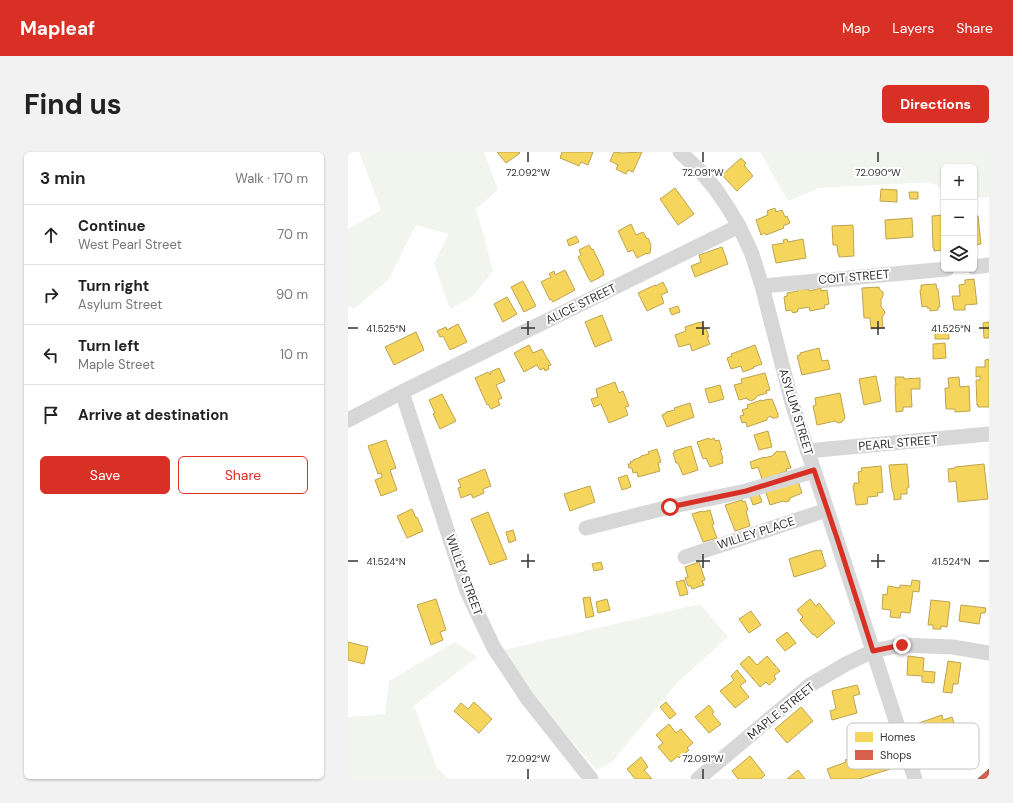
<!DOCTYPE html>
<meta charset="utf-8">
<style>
:root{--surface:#fff;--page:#f2f2f2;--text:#222;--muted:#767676;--line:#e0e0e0;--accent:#d93025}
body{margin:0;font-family:"DM Sans",sans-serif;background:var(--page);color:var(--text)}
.controls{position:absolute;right:12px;top:12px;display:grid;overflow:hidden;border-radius:6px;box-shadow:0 1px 3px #0004}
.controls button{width:36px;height:36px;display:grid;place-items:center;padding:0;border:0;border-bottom:1px solid var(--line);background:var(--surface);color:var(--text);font:20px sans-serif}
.stop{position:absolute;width:12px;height:12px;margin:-9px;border:3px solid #d93025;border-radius:50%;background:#fff}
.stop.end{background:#d93025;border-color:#fff;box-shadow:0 1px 4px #0008}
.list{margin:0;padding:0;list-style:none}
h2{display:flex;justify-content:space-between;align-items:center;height:52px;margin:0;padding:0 16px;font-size:17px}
h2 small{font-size:13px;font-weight:400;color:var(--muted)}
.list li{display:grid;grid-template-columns:26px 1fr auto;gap:12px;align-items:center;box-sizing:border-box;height:60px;padding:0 16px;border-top:1px solid var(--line)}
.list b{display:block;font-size:15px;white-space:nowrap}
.list p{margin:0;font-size:13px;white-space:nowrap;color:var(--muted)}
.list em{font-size:13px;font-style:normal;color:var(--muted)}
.actions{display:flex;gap:8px;padding:12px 16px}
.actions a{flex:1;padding:9px 0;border:1px solid var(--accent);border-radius:6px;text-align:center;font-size:14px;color:var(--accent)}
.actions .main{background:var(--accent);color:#fff}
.icon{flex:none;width:22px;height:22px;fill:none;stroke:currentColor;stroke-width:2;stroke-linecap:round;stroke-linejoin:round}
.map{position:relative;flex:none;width:641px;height:627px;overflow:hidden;border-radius:6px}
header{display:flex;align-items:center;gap:24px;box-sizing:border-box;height:56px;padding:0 20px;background:var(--accent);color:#fff}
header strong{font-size:19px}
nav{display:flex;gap:22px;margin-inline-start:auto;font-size:14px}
.intro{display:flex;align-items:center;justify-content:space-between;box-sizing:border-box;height:96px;padding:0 24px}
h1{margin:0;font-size:28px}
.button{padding:10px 18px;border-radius:6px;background:var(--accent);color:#fff;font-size:14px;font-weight:700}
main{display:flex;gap:24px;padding:0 24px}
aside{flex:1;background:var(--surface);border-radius:6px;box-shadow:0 1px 3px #0004}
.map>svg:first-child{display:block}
.green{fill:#f1f5ed}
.homes{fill:#f6d55c;stroke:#bca450}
.shops{fill:#d6604d;stroke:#a55245}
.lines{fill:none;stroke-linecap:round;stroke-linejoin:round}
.minor{stroke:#d7d7d7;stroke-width:15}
.route{stroke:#d93025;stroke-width:5}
.ticks{fill:none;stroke:#333;stroke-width:1.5}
.labels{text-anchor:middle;stroke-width:4;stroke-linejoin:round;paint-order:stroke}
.street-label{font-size:12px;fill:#333;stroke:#fff}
.key{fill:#fff;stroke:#c2c2c2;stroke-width:1}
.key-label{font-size:11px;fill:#333}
.ticks-label{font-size:10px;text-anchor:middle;fill:#333;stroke:#fff;stroke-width:4;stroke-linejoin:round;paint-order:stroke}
</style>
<header>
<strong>Mapleaf</strong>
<nav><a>Map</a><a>Layers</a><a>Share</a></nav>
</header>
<div class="intro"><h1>Find us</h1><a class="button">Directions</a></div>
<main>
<aside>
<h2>3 min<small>Walk · 170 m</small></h2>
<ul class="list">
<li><svg class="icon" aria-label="ahead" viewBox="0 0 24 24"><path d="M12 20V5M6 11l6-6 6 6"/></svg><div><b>Continue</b><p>West Pearl Street</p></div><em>70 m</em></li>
<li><svg class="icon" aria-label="right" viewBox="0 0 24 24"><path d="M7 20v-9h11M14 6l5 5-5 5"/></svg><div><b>Turn right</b><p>Asylum Street</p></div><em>90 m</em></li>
<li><svg class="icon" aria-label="left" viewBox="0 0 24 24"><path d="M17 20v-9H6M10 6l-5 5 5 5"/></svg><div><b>Turn left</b><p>Maple Street</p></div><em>10 m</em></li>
<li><svg class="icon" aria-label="arrive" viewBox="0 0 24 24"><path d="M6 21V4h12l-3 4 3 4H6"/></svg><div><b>Arrive at destination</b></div></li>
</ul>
<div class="actions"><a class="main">Save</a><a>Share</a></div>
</aside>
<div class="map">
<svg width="641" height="627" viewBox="0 0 641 627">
<rect width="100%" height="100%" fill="#fff"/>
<path class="green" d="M11,0H136L150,38L128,57L137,88L145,119L123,146L102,157L86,111L101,82L68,73L40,128L6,157L0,154V77L33,58Z
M412,0H641V45L626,46V15H596V39L583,30L471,36L440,49Z
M352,452L380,485L330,530L265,609L249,618L192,553L151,499Z
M107,490L129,505L66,554L89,616L100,627H0V565L37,562L41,529Z"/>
<path class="homes" d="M149,0H171L172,1L158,11Z
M214,0H245L240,13L233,10L231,14L212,6Z
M266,0L274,1L294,0L285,20L280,18L278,22L268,17L270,13L262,9Z
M393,6L398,11L396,13L405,24L389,39L374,23Z
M327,36L346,62L330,73L312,47Z
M533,37L549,38V50L532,49Z
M561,40H570V47H562Z
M427,56L428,60L434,58L437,65L439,64L442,71L435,74L436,76L418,83L417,81L413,83L408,68L420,63L419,59Z
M595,63L596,76V98L586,99V96H585L584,64Z
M626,64H630L633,92L626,93Z
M564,66L565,85L538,87L537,68Z
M283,72L288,83L295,80L299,87L300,86L303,93L302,101L300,102L299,101L289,106L285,98L280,100L270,79Z
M505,73L506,104L491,105V102H490L489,93H485L484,74Z
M228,84L231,90L221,94L219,88Z
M439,87L440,90L455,87L458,106L428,111L424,93L436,91L435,88Z
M241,93L244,98L245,97L256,120H255L256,123L243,130L241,127L230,105L233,103L231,98Z
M374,95L380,112L377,113L347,125L343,114L353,110L351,103L371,96Z
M217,118L227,138L205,150L203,147L202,148L193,130L203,125L201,122L206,119L207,123Z
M626,127L629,152L617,153V158H606L604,144H612L611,133L617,132V128Z
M175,129L188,154L176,160L163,135Z
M315,130L320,140L313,143L316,151L299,159L290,141L307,133L308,134Z
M588,132L589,137H590L592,155H590V158L582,159V156H579V154L574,155L572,138H573V133Z
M531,135V137L535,140V144L533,147V155L536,158L537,161L534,165L535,176L523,177L522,166H516L514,136Z
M473,136V139L479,138L481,152L476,153L477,156L462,159L461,155L450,157L449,160L445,161L443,158L438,159L436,145L439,144V141L450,139V137H461V139Z
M159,145L169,162L155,170L146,152Z
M330,154L332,160L324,163L321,157Z
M254,163L264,188L247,195L237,170Z
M352,170V171L354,170L356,177L358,176L361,185H359L362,192L344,199L342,192L331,195L327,183L338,179L337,175Z
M641,170V186H636L635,171Z
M110,172L119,190L102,198L95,184L92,185L89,179L98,175L99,178Z
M600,173L601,187H587V174Z
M68,180L76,198L46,213L37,195Z
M597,191L598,206L585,207V192Z
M181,193L185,201L194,197L203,213L200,214L201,217L197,219L196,216L192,218L189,213L176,220L166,201Z
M407,193L414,212L405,215L406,216L395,220L393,214L383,217L379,206L384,204L383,202Z
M471,196L474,209L480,208L482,217L454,223L449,204L452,203V201Z
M641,207V255H630V253H629L628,228H632V224L628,225V215H637V208Z
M151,216L157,229L148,233L154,246L150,248L152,253L143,257L140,252L139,253L127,226L140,220L142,223L143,222L142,220Z
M417,221L422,238L418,239L419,241L409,244L407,247L403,249L399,247V246L391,248L386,233L394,231L393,227Z
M528,224L533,249L516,253L511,227Z
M547,225H556V227L572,226V237H563L564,255H555V259L548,260L547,233H548Z
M611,225L612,235L621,234L622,259L607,260V257H598L597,236H601L600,226Z
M267,230L271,241L275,239L281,254L277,255L280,263L261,271L253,252L246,255L243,247L250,245L248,237Z
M372,233L376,247L361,251L357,237Z
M492,241L497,266L494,270L490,271L487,269L469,273L465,254L468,253L467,246Z
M94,242L96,246L108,269L92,277L85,262L87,261L81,248Z
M421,247V248L424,247L430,262V265L428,266H424L423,264L419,266V268L399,275L398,270L394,271L392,264L396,263L394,258L400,256L399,253L413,248V249Z
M342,251L346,265L319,275L314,263L318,261V260L327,258L326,256Z
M420,279L424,295L411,298L406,283Z
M361,286L362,288L366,286L367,289L371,288L374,298H372L375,306L374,307L375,311L362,315L358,306L355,307L349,290Z
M38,288L48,316L42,318L49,338L33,344L27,328L34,325L33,321L30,322L20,294Z
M343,294L350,318L335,323L330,311H328L325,301L327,300L326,299Z
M309,297L313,310L310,311L312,319L290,325L289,320L285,321L284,316H281L280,312H283L282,310L285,309V308L293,305V304L301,302L300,300Z
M429,299L433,300L437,299L443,316L438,317L439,319L430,322L428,324L414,327L410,315L404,317L402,310L416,305V306L424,304Z
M559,312L561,335L559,336V342H553V347L546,348V343L544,337L541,313Z
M636,312L640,347L610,350L608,329L601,330L600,317L607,316V315Z
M533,314L535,340L529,341L530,344L520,345L519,352L508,353L505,334H506V331H511L510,320L514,319L513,316Z
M137,317L143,334L135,337L136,341L125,346L123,342L113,346L110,336L113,335L110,328Z
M279,323L283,335L274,338L270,326Z
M449,326L454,341L442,346L441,349L438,350L435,349L422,353L416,335Z
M242,334L247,350L222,359L216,342Z
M410,339L414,350L405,353L401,342Z
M394,348L395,350L397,349L400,358L398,359L402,374L387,379L377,353Z
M64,357L68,366L69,365L75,379L59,386L49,364Z
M362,358L366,372L364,373L369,386L355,390L344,362L354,359L355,360Z
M140,360L159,407L142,413L123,367Z
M165,378L168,388L161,391L158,380Z
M469,398V399L473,398L478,414L475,415V416L446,425L441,407Z
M253,410L255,417L246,419L244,412Z
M351,410L357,428L354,429L356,433L344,437L343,434H340L337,426L340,425L337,415Z
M336,428L340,442L332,444L328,430Z
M564,428L572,429L571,440L565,439L562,461L553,460L552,466L542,465L543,458L534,457L535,442L539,443L540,434L552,436V433L563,434Z
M242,445L246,464L238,466L235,446Z
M88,447L98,478L92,480L95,488L83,493L69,453Z
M259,447L262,458L250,461L248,450Z
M462,447L468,454L471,451L487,471L469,486L466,482L465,483L452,468L455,465L449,458Z
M583,448L602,450L599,475L593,474V477H585V473H580Z
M613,453L638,456L637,461H633L631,472L611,469Z
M403,459L413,473L401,481L391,467Z
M439,480L448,491L437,499L428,488Z
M0,490L20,495L16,512L0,508Z
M401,504L409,513L419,504L432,519L426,524L428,527L421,533L418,530L412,535L392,512Z
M560,504L576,506L575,519L587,520L586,531L574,530V524L559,523Z
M600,509L613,511L610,532H605L604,541L595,540Z
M389,518L398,529L392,534L401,545L387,556L372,539L386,528L383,524Z
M509,533L512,542L505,544L509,561L484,568L482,559L488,557L484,539Z
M126,550L144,567L131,581L106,559L113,551L120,557Z
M318,550L328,562L322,567L312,555Z
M361,553L366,560L364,562L373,572L361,581L347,565Z
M453,555L465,569L439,591L427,577Z
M594,563L595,568L604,565L606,571L575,581L571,571Z
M321,572L328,581L333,577L345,591L339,596L341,598L332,605L331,606L330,604L323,610L310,595L315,591L308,583Z
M534,596L542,617L511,627H483L479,617L498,610L497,608Z
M402,604L417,623L413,627H390L384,619Z
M293,605L300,615L296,618L304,627H287L279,617Z
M450,618L457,627H439Z"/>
<path class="shops" d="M641,617V627H630Z"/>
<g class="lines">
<path class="minor" d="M332,0L354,21L366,35L379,54L391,74L404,102L414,134L444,251L567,627
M626,115L641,113
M414,134L599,117
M54,240L119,439L146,496L179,546L243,627
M0,268L54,240L391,74
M459,299L641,282
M238,376L321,355L398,339L466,319
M337,405L479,358
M350,627L462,533L498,512L525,499L554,493L605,495L641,501"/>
</g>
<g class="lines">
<path class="route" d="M322,355L398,339L466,318L490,389L525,499L554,493"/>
</g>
<path class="ticks" d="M180,0V10M355,0V10M530,0V10M180,169V183M355,169V183M530,169V183M0,176H10M173,176H187M348,176H362M523,176H537M631,176H641M180,402V416M355,402V416M530,402V416M0,409H10M173,409H187M348,409H362M523,409H537M631,409H641M180,617V627M355,617V627"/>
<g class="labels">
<g class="street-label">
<text transform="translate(506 125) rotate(-5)" y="4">COIT STREET</text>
<text transform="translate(233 152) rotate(-26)" y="4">ALICE STREET</text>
<text transform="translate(448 260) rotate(73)" y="4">ASYLUM STREET</text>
<text transform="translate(550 291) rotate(-5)" y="4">PEARL STREET</text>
<text transform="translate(408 381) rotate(-18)" y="4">WILLEY PLACE</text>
<text transform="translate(116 423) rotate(70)" y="4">WILLEY STREET</text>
<text transform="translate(433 559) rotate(-39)" y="4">MAPLE STREET</text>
</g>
</g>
<rect x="499" y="571" width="132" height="46" rx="6" class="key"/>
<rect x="507" y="580" width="18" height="10" fill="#f6d55c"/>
<rect x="507" y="598" width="18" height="10" fill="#d6604d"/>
<g class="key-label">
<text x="532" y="589">Homes</text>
<text x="532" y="607">Shops</text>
</g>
<g class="ticks-label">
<text x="180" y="24">72.092°W</text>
<text x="355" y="24">72.091°W</text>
<text x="530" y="24">72.090°W</text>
<text x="38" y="180">41.525°N</text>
<text x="603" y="180">41.525°N</text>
<text x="38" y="413">41.524°N</text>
<text x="603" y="413">41.524°N</text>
<text x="180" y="610">72.092°W</text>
<text x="355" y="610">72.091°W</text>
</g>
</svg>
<div class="controls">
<button>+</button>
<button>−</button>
<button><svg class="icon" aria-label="layers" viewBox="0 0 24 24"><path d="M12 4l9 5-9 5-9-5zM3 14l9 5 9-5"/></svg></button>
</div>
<div class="stop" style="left:322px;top:355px"></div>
<div class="stop end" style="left:554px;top:493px"></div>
</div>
</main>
